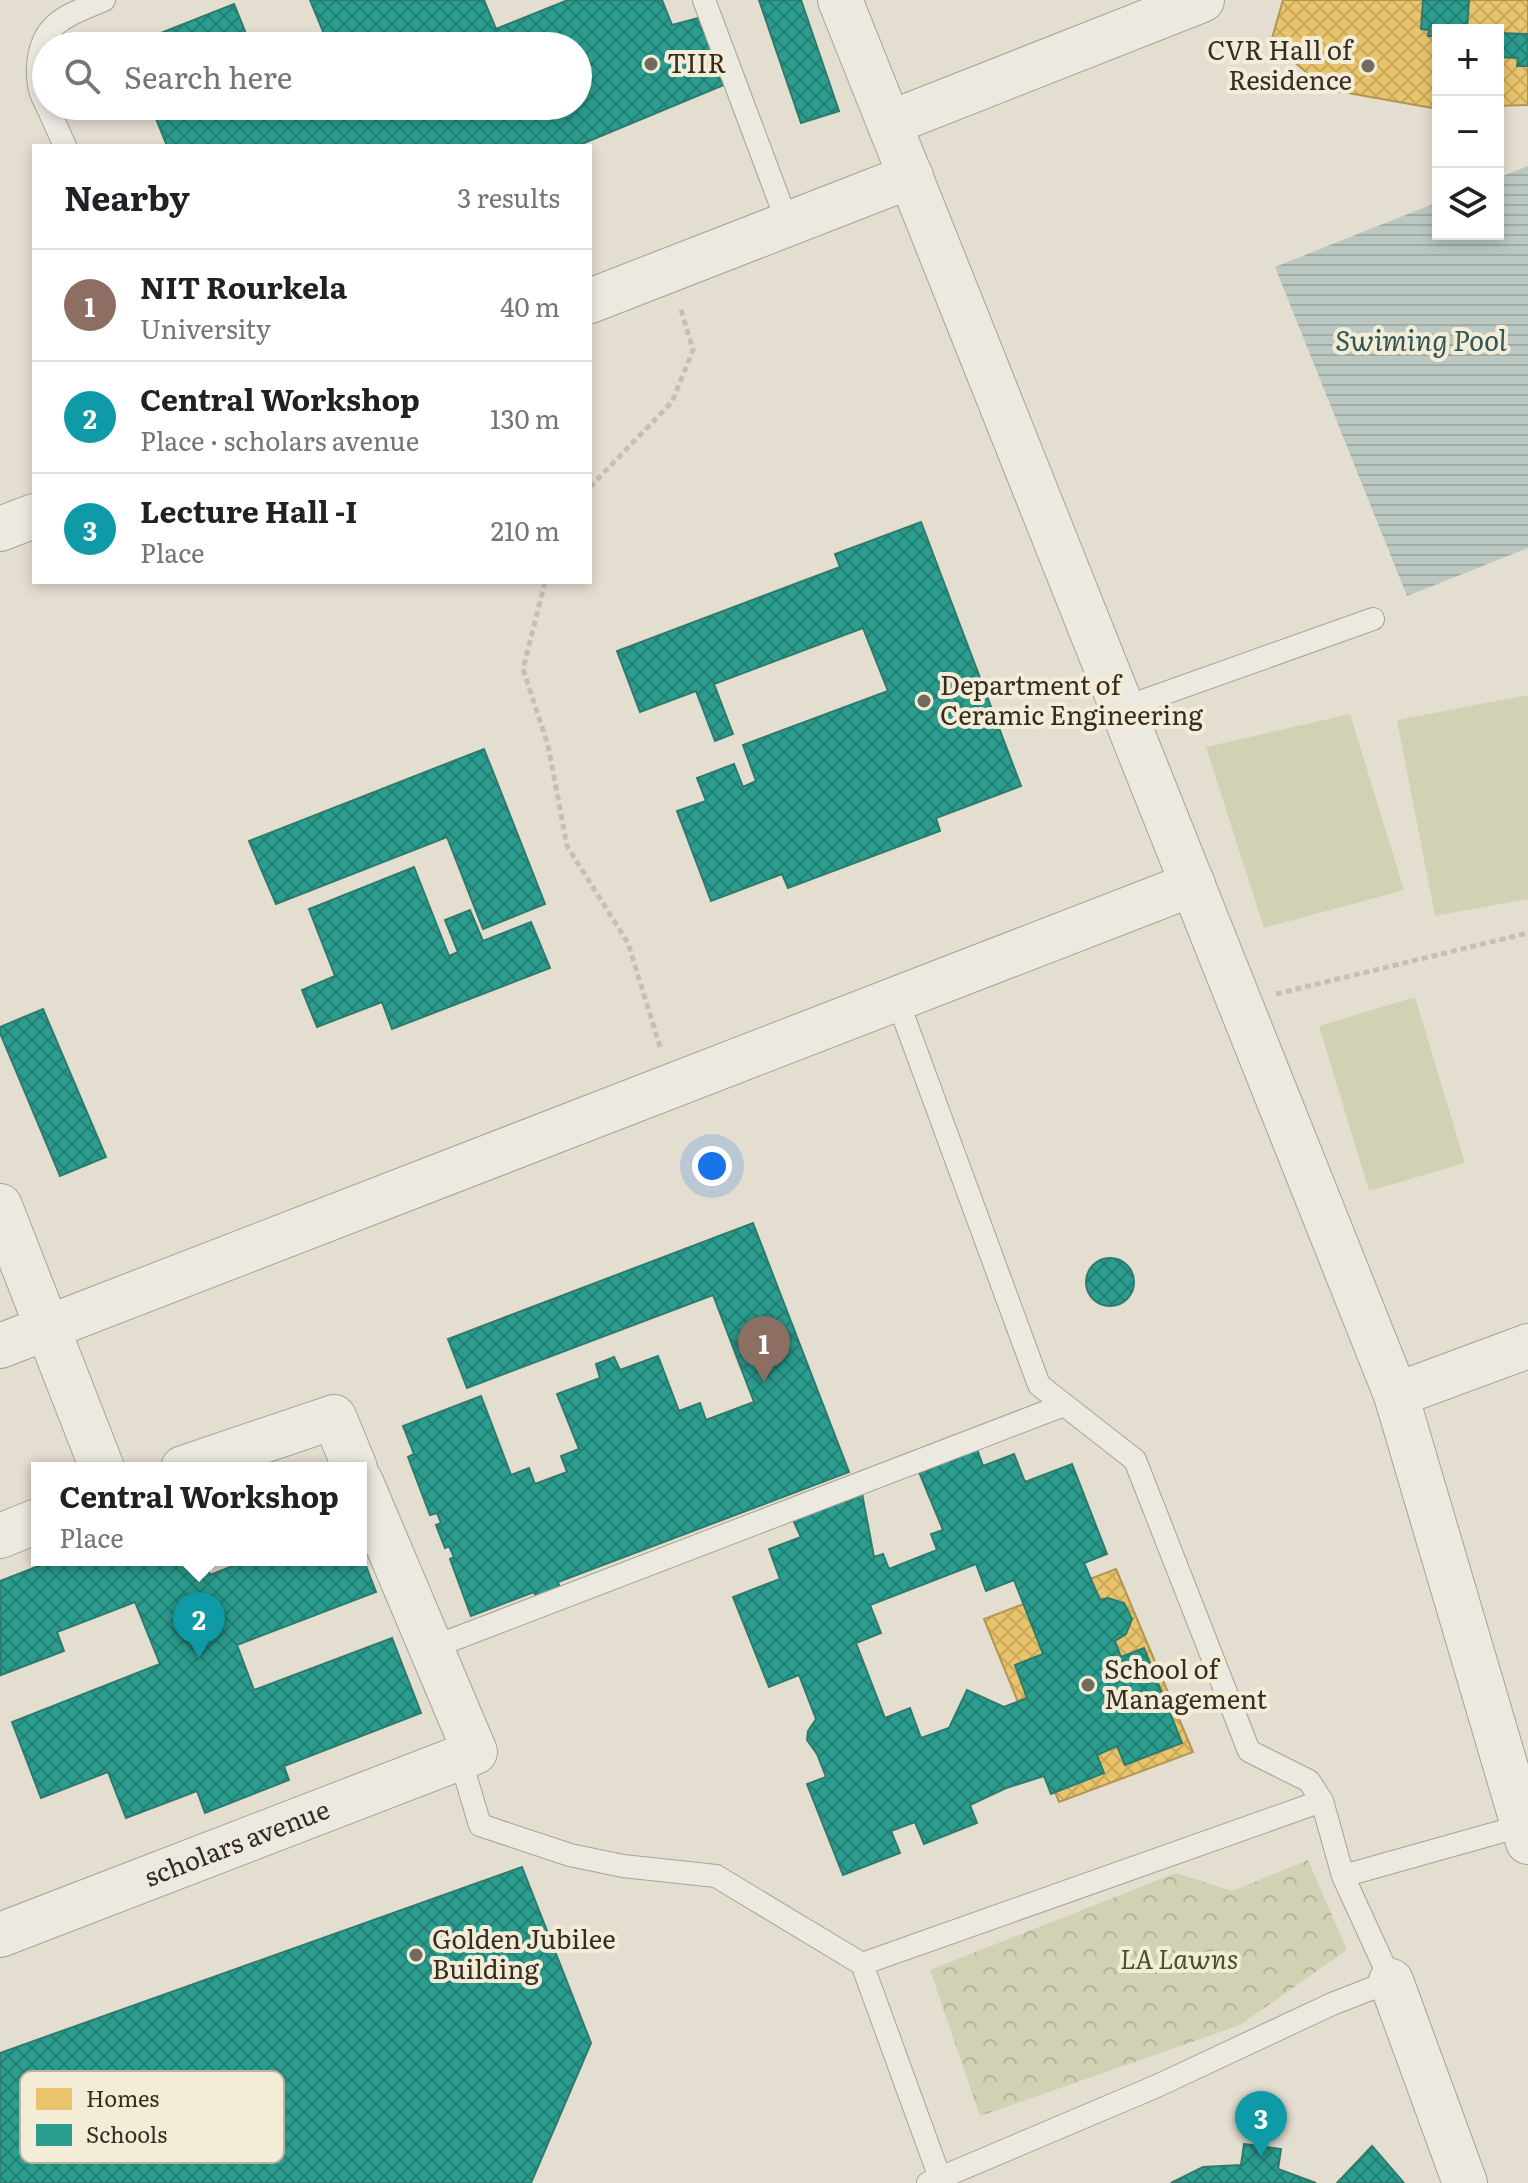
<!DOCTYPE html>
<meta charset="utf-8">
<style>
:root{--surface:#fff;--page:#f6f6f6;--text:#202124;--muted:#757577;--line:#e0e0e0;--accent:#7c3aed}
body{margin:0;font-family:Literata,serif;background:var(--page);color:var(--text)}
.controls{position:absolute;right:24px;top:24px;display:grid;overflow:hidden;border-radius:0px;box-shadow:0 4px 12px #0003}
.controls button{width:72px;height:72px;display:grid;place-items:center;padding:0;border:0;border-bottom:2px solid var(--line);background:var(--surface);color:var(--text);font:40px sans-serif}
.you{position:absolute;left:712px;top:1166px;width:28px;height:28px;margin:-20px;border:6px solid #fff;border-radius:50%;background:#1a73e8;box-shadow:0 0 0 12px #1a73e833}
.badge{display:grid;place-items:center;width:52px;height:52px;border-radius:50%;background:var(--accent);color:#fff;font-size:26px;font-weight:700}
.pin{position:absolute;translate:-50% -66px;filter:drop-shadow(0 2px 4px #0008)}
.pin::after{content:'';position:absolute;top:42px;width:28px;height:24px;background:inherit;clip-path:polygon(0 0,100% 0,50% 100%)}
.popup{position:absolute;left:31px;top:1462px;width:336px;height:104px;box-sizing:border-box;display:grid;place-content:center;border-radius:0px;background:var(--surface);filter:drop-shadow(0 2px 6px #0005);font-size:26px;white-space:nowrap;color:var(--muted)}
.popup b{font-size:30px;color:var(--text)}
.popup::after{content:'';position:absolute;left:50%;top:100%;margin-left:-16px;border:16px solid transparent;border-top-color:var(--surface)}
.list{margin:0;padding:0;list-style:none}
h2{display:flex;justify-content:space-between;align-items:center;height:104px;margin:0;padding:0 32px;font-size:34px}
h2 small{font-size:26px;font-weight:400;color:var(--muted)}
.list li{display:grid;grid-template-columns:52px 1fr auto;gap:24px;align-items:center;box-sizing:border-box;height:112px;padding:0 32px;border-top:2px solid var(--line)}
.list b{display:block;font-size:30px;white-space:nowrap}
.list p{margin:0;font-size:26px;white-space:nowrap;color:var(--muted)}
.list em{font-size:26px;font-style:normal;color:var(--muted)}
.icon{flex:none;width:44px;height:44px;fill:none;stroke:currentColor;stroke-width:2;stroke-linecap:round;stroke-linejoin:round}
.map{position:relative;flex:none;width:1528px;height:2183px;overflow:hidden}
.search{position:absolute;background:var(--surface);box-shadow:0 4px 12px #0003;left:32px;top:32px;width:560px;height:88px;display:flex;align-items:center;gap:20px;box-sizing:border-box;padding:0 28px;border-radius:44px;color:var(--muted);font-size:30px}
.panel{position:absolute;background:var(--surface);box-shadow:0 4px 12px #0003;left:32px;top:144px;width:560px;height:440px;border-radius:0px}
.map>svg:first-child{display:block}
.grass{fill:#d1d2b4}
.forest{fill:url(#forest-crowns)}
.water{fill:url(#water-rules)}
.homes{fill:url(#homes-cross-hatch);stroke:#b49654;stroke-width:2}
.schools{fill:url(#schools-cross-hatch);stroke:#2e7b6e;stroke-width:2;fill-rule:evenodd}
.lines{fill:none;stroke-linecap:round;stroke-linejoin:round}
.service-casing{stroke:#a8a398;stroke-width:24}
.minor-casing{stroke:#a8a398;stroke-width:46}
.path{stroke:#c4c0b7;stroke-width:5;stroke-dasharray:6 4;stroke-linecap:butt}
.service{stroke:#ece9e1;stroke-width:22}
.minor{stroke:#ece9e1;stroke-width:44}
.poi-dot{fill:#736a5e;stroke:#f3ecd7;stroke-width:3}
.labels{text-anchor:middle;stroke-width:8;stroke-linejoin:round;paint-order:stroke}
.poi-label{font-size:26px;fill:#372c21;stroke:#f3ecd7;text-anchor:start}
.street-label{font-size:26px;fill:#372c21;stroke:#f3ecd7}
.park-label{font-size:26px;font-style:italic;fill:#465229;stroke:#f3ecd7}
.water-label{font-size:28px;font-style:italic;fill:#315655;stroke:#f3ecd7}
.key{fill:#f3ecd7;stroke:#bbb2a0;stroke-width:2}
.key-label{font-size:22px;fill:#372c21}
</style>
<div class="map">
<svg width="1528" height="2183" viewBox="0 0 1528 2183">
<defs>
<pattern id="forest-crowns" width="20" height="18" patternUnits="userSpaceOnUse" patternTransform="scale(2)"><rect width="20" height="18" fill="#d1d2b4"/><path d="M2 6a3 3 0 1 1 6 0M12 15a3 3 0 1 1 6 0" fill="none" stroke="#b4b49a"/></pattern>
<pattern id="water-rules" width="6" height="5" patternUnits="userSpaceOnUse" patternTransform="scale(2)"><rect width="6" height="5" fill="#bac8c1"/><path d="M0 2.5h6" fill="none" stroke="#a0aca6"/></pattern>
<pattern id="homes-cross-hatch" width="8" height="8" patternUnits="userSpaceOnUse" patternTransform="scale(2)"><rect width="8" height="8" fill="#e9c46a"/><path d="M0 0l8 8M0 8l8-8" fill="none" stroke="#c8a95c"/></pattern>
<pattern id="schools-cross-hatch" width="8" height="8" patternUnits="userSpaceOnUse" patternTransform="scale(2)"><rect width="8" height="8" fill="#2a9d8f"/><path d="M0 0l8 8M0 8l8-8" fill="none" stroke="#258074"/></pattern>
</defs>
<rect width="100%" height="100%" fill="#e3ded0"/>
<path class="grass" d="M1528,695V899L1435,916L1397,720Z
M1350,714L1404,890L1264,928L1206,747Z
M1415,997L1465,1163L1369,1191L1319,1026Z"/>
<path class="forest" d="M1308,1860L1347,1950L1240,2025L980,2116L930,1970L1176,1873L1232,1891Z"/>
<path class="water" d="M1528,166V548L1407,596L1275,267L1438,202V234H1498V178Z"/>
<path class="homes" d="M1283,0H1528V105L1498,106V30H1438V109L1326,89L1271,42Z
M1116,1569L1193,1752L1059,1802L984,1619Z"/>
<path class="schools" d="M310,0H484L496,29L568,0H662L672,25L706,16L731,82L577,146H167L151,106H275L277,111L290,106H578V46H329Z
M759,0H801L839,111L801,123Z
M1423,0H1469L1467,30H1438V36H1428L1429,30L1421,29Z
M234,4L251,46H128Z
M1498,33L1528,34V66H1517L1518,58L1498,57Z
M921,522L1021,786L936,818L940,831L788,888L782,874L711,901L677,811L706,801L697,778L734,764L743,787L756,781L743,745L888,691L863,628L714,684L733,734L715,741L696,691L640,712L617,651L840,567L835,554Z
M484,749L545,904L483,929L447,837L276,904L249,841Z
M414,867L449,956L458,952L445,920L470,910L483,941L531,922L550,968L392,1029L382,1002L317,1027L302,990L335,976L309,909Z
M43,1009L106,1157L60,1176L0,1033V1027Z
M753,1223L849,1472L558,1582L560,1588L536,1597L534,1592L471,1616L450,1559L454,1557L449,1546L445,1548L436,1525L441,1523L437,1513L430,1515L408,1457L414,1454L403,1426L481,1396L511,1475L529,1468L535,1484L567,1472L561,1456L579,1449L557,1394L600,1378L596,1364L614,1357L620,1370L658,1356L679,1411L700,1403L706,1420L754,1402L713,1295L467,1388L448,1339Z
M1086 1282a24 24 0 1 1 48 0a24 24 0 1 1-48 0Z
M977,1449L983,1466L1014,1454L1025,1482L1072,1464L1107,1554L1084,1563L1100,1600L1108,1598L1124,1603L1132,1619L1126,1634L1115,1641L1121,1657L1144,1648L1182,1743L1125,1765L1117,1746L1097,1755L1104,1773L1051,1794L1044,1776L1006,1788L970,1805L977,1823L924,1844L915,1822L891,1831L900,1853L843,1875L807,1784L826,1777L817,1754L807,1740L808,1731L816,1719L799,1675L769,1687L733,1597L780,1579L769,1549L801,1537L793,1520L861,1488L874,1557L883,1554L889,1569L937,1550L931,1534L943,1530L919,1472ZM976,1564L986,1591L1014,1580L1043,1654L1015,1665L1027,1698L1004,1707L967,1690L949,1728L921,1738L910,1708L885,1718L856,1643L881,1633L870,1605Z
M361,1553L376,1592L237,1645L254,1690L392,1638L421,1713L284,1766L289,1780L205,1813L197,1791L126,1818L108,1772L41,1798L12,1722L160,1664L135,1602L57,1632L64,1651L1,1675L0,1581L54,1560H204L210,1575L248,1560H361Z
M522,1867L591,2043L531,2183H0V2053Z
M1244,2144L1281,2149L1278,2169L1316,2183H1171L1203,2167L1241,2165Z
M1372,2146L1404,2183H1337Z"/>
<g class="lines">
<defs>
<path id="service" d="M704,0L788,224
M46,104C39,91 38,83 38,68C40,22 67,16 104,0
M47,106L65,146
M1123,708L1373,619
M897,999L1039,1385L1135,1460L1249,1751L1309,1781L1322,1801L1343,1876L1391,1981L1332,2004L1157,2086L940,2178
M431,1648L1064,1405
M460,1758L480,1825L570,1855L623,1866L716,1876L862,1964L940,2178L928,2183
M1343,1876L1521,1826
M862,1964L1322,1801"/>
<g id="minor">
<path d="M840,0L1396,1395L1528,1842"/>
<path d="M890,123L1202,0"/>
<path d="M590,301L911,176"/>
<path d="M0,529L34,516"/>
<path d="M0,1206L102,1468"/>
<path d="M0,1346L1193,884"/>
<path d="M1396,1395L1528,1346"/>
<path d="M183,1468L334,1417L355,1468"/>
<path d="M0,1536L37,1521"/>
<path id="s1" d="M0,1935L475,1752L361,1482"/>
<path d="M1391,1981L1465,2183"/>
</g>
</defs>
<use href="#service" class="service-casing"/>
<use href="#minor" class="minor-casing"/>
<path class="path" d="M590,487L672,402L693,350L680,306
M545,582L523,669L548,745L567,846L628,943L661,1050
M1276,994L1528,933"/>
<use href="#service" class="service"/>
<use href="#minor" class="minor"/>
</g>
<g class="poi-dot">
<circle cx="651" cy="64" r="8"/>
<circle cx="1368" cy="66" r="8"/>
<circle cx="924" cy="701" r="8"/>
<circle cx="1088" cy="1685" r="8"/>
<circle cx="416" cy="1955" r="8"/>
</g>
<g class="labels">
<g class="poi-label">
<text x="1352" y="60" text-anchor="end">CVR Hall of<tspan x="1352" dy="30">Residence</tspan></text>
<text x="667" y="73">TIIR</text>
<text x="940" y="695">Department of<tspan x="940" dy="30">Ceramic Engineering</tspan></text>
<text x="1104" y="1679">School of<tspan x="1104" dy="30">Management</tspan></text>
<text x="432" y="1949">Golden Jubilee<tspan x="432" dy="30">Building</tspan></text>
</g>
<g class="street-label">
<text dy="9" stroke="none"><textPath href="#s1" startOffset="254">scholars avenue</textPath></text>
</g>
<g class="park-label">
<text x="1179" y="1969">LA Lawns</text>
</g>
<g class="water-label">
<text x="1421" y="351">Swiming Pool</text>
</g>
</g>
<rect x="20" y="2071" width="264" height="92" rx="12" class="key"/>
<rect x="36" y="2088" width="36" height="22" fill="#e9c46a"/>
<rect x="36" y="2124" width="36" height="22" fill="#2a9d8f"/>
<g class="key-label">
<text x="86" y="2107">Homes</text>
<text x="86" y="2143">Schools</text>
</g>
</svg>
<div class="controls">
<button>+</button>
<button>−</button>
<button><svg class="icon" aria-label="layers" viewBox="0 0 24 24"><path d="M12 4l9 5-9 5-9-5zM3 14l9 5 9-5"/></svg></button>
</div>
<div class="you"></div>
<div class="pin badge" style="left:764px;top:1382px;background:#8d6e63">1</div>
<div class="pin badge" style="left:199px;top:1658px;background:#0f9aa8">2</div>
<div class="popup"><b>Central Workshop</b>Place</div>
<div class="pin badge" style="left:1261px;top:2157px;background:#0f9aa8">3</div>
<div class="search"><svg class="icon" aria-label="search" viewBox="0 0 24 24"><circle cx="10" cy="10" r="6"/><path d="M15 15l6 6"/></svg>Search here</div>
<section class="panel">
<h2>Nearby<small>3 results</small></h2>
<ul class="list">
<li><span class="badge" style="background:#8d6e63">1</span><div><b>NIT Rourkela</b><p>University</p></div><em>40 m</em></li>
<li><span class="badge" style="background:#0f9aa8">2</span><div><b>Central Workshop</b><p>Place · scholars avenue</p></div><em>130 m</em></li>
<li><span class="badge" style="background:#0f9aa8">3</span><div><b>Lecture Hall -I</b><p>Place</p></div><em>210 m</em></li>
</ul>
</section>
</div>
